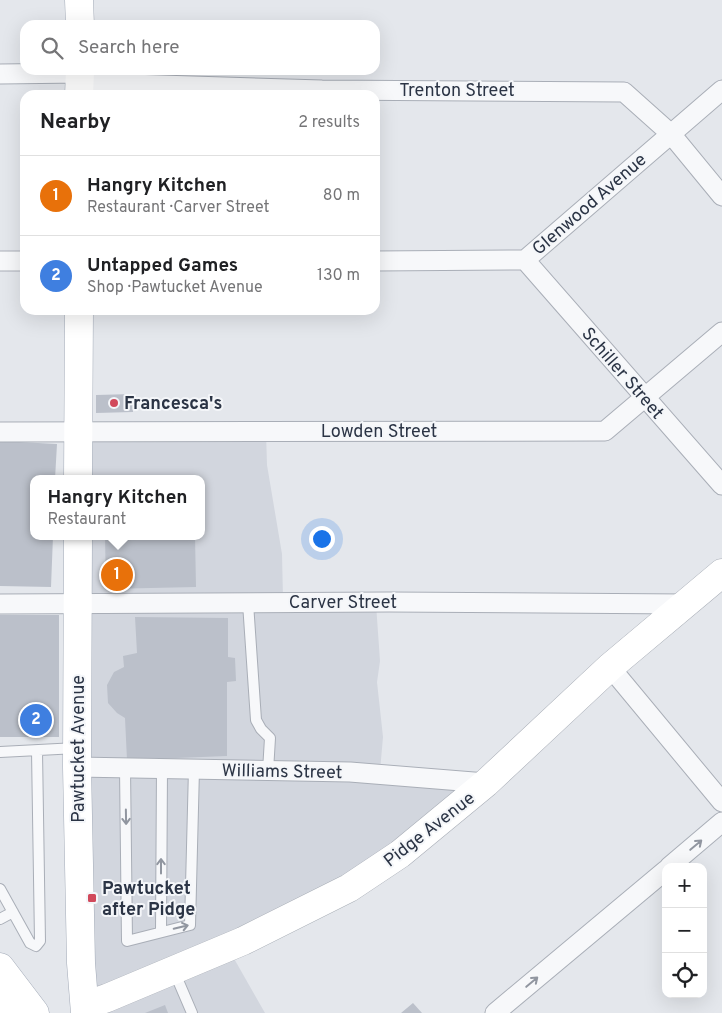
<!DOCTYPE html>
<meta charset="utf-8">
<style>
:root{--surface:#fff;--page:#f6f6f6;--text:#202124;--muted:#757577;--line:#e0e0e0;--accent:#b45309}
body{margin:0;font-family:Overpass,sans-serif;background:var(--page);color:var(--text)}
.controls{position:absolute;right:15px;bottom:15px;display:grid;overflow:hidden;border-radius:10px;box-shadow:0 5px 20px #0002}
.controls button{width:45px;height:45px;display:grid;place-items:center;padding:0;border:0;border-bottom:1px solid var(--line);background:var(--surface);color:var(--text);font:25px sans-serif}
.you{position:absolute;left:321px;top:538px;width:18px;height:18px;margin:-12px;border:4px solid #fff;border-radius:50%;background:#1a73e8;box-shadow:0 0 0 8px #1a73e833}
.badge{display:grid;place-items:center;width:32px;height:32px;border-radius:50%;background:var(--accent);color:#fff;font-size:16px;font-weight:700}
.pin{position:absolute;translate:-50% -50%;border:2px solid #fff;box-shadow:0 1px 5px #0006}
.popup{position:absolute;left:30px;top:475px;width:175px;height:65px;box-sizing:border-box;display:grid;place-content:center;border-radius:10px;background:var(--surface);filter:drop-shadow(0 1px 4px #0005);font-size:16px;white-space:nowrap;color:var(--muted)}
.popup b{font-size:19px;color:var(--text)}
.popup::after{content:'';position:absolute;left:50%;top:100%;margin-left:-10px;border:10px solid transparent;border-top-color:var(--surface)}
.list{margin:0;padding:0;list-style:none}
h2{display:flex;justify-content:space-between;align-items:center;height:65px;margin:0;padding:0 20px;font-size:21px}
h2 small{font-size:16px;font-weight:400;color:var(--muted)}
.list li{display:grid;grid-template-columns:32px 1fr auto;gap:15px;align-items:center;box-sizing:border-box;height:80px;padding:0 20px;border-top:1px solid var(--line)}
.list b{display:block;font-size:19px;white-space:nowrap}
.list p{margin:0;font-size:16px;white-space:nowrap;color:var(--muted)}
.list em{font-size:16px;font-style:normal;color:var(--muted)}
.icon{flex:none;width:28px;height:28px;fill:none;stroke:currentColor;stroke-width:2;stroke-linecap:round;stroke-linejoin:round}
.map{position:relative;flex:none;width:722px;height:1013px;overflow:hidden}
.search{position:absolute;background:var(--surface);box-shadow:0 5px 20px #0002;left:20px;top:20px;width:360px;height:55px;display:flex;align-items:center;gap:12px;box-sizing:border-box;padding:0 18px;border-radius:15px;color:var(--muted);font-size:19px}
.panel{position:absolute;background:var(--surface);box-shadow:0 5px 20px #0002;left:20px;top:90px;width:360px;height:225px;border-radius:15px}
.map>svg:first-child{display:block}
.built{fill:#d2d6de}
.building{fill:#bbc0ca}
.lines{fill:none;stroke-linecap:round;stroke-linejoin:round}
.lane-casing{stroke:#a9aeb7;stroke-width:12}
.street-casing{stroke:#a9aeb7;stroke-width:21}
.secondary-casing{stroke:#a9aeb7;stroke-width:29}
.primary-casing{stroke:#a3abb8;stroke-width:29}
.lane{stroke:#f7f8fa;stroke-width:10}
.street{stroke:#f7f8fa;stroke-width:19}
.secondary{stroke:#fff;stroke-width:28}
.primary{stroke:#fff;stroke-width:28}
.oneway{stroke:#9196a0}
.poi-dot{fill:#d1495b;stroke:#f4f6f9;stroke-width:2}
.labels{text-anchor:middle;stroke-width:4;stroke-linejoin:round;paint-order:stroke}
.street-label{font-size:18px;fill:#2b3445;stroke:#f4f6f9}
.poi-label{font-size:18px;font-weight:bold;fill:#2b3445;stroke:#f4f6f9;text-anchor:start}
</style>
<div class="map">
<svg width="722" height="1013" viewBox="0 0 722 1013">
<rect width="100%" height="100%" fill="#e4e7ec"/>
<path class="built" d="M266,432L267,465L282,554L283,599L376,604L380,661L377,682L383,737L380,771L477,781L398,853L228,948L265,1013H74L81,536H201V479H81V435Z"/>
<path class="building" d="M133,394V412L96,413V395Z
M0,441L57,444L55,479H33V536H53L51,587L0,586Z
M105,536H195L196,587L106,589Z
M0,615H59V737H0Z
M135,617L228,618V657L235,658L236,681L227,682V756L127,760L125,718L117,713L108,703L107,685L114,672L124,667L123,656L137,653Z
M413,1003L422,1013H401Z
M165,1005L168,1013H145Z"/>
<g class="lines">
<defs>
<path id="lane" d="M248,603L256,720L261,729L270,738L268,771
M0,752L77,748
M125,768L127,941L190,925L194,769
M0,889L30,943L36,946L40,941L37,751
M0,919L13,912
M161,932L162,768
M174,971L192,1013"/>
<path id="street" d="M0,74L80,73L97,83L322,90L624,92L671,134L722,196
M525,260L722,485
M0,261H25
M375,261L525,260L722,90
M0,432L605,431L722,332
M0,604L389,602L685,604
M610,667L722,802
M77,767L350,772L486,783
M669,867L722,822
M495,1013L666,870"/>
<path id="secondary" d="M0,988L10,1013
M85,1006L107,998L243,941L349,888L400,854L486,783L610,667L722,573"/>
<path id="primary" d="M79,0L80,25
M79,95L80,70
M78,479L79,310
M78,536L77,767L81,963L85,1013
M0,967L35,1013"/>
</defs>
<use href="#lane" class="lane-casing"/>
<use href="#street" class="street-casing"/>
<use href="#secondary" class="secondary-casing"/>
<use href="#primary" class="primary-casing"/>
<use href="#lane" class="lane"/>
<use href="#street" class="street"/>
<use href="#secondary" class="secondary"/>
<use href="#primary" class="primary"/>
</g>
<defs><path id="oneway-shaft" d="M-6 0H5M1.5-3L5.5 0L1.5 3" fill="none" stroke-width="1.6" stroke-linecap="round" stroke-linejoin="round" transform="scale(1.25)"/></defs>
<g class="oneway">
<use href="#oneway-shaft" transform="translate(126 817) rotate(89)"/>
<use href="#oneway-shaft" transform="translate(696 845) rotate(-40)"/>
<use href="#oneway-shaft" transform="translate(161 866) rotate(-90)"/>
<use href="#oneway-shaft" transform="translate(181 927) rotate(-13)"/>
<use href="#oneway-shaft" transform="translate(532 982) rotate(-40)"/>
</g>
<g class="poi-dot">
<circle cx="114" cy="403" r="5"/>
<rect x="87" y="893" width="10" height="10" rx="2.5"/>
</g>
<g class="labels">
<g class="street-label">
<text x="457" y="96">Trenton Street</text>
<text transform="translate(589 204) rotate(-41)" y="6">Glenwood Avenue</text>
<text transform="translate(623 373) rotate(49)" y="6">Schiller Street</text>
<text x="379" y="437">Lowden Street</text>
<text x="343" y="608">Carver Street</text>
<text transform="translate(78 749) rotate(-90)" y="6">Pawtucket Avenue</text>
<text transform="translate(282 771) rotate(1)" y="6">Williams Street</text>
<text transform="translate(429 829) rotate(-38)" y="6">Pidge Avenue</text>
</g>
<g class="poi-label">
<text x="124" y="409">Francesca's</text>
<text x="102" y="894">Pawtucket<tspan x="102" dy="21">after Pidge</tspan></text>
</g>
</g>
</svg>
<div class="controls">
<button>+</button>
<button>−</button>
<button><svg class="icon" aria-label="locate" viewBox="0 0 24 24"><circle cx="12" cy="12" r="6"/><path d="M12 2v4M12 18v4M2 12h4M18 12h4"/></svg></button>
</div>
<div class="you"></div>
<div class="pin badge" style="left:117px;top:575px;background:#e8710a">1</div>
<div class="popup"><b>Hangry Kitchen</b>Restaurant</div>
<div class="pin badge" style="left:36px;top:720px;background:#3f7fe0">2</div>
<div class="search"><svg class="icon" aria-label="search" viewBox="0 0 24 24"><circle cx="10" cy="10" r="6"/><path d="M15 15l6 6"/></svg>Search here</div>
<section class="panel">
<h2>Nearby<small>2 results</small></h2>
<ul class="list">
<li><span class="badge" style="background:#e8710a">1</span><div><b>Hangry Kitchen</b><p>Restaurant · Carver Street</p></div><em>80 m</em></li>
<li><span class="badge" style="background:#3f7fe0">2</span><div><b>Untapped Games</b><p>Shop · Pawtucket Avenue</p></div><em>130 m</em></li>
</ul>
</section>
</div>
